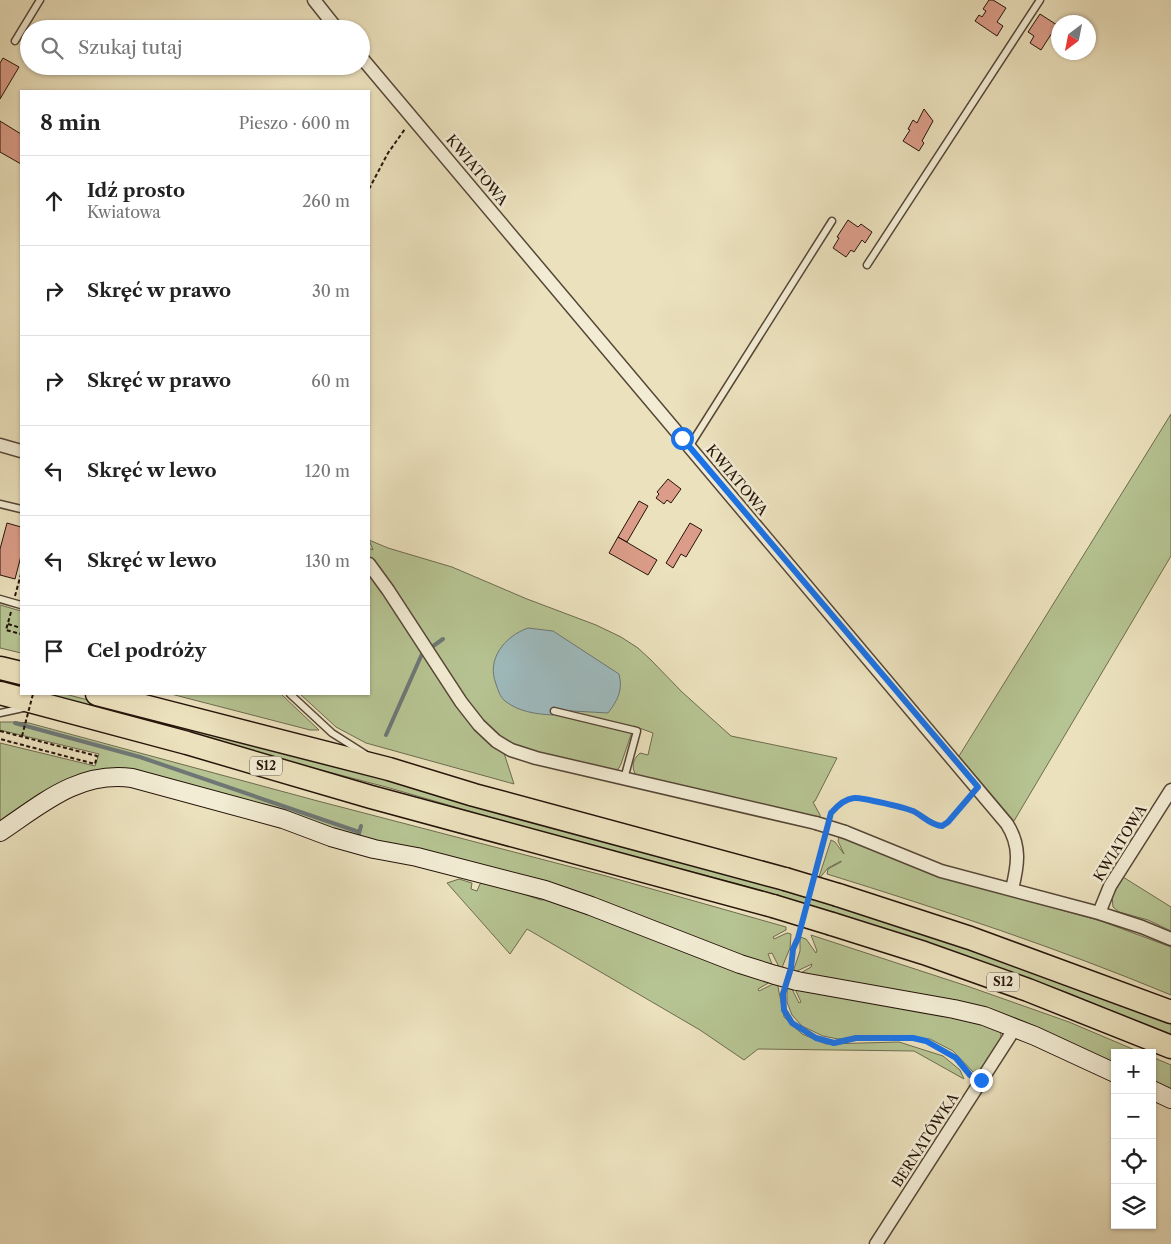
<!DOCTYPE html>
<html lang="pl">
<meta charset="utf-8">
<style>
:root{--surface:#fff;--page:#f6f6f6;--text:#222;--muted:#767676;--line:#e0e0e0}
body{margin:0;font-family:"Libre Caslon Text",serif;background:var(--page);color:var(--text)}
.controls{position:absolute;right:15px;bottom:15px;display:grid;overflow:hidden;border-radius:0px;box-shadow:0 1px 4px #0004}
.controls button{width:45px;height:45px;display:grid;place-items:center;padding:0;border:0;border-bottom:1px solid var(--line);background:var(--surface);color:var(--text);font:25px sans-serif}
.compass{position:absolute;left:1051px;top:15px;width:45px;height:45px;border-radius:50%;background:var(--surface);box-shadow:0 1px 4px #0004;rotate:212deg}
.stop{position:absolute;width:15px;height:15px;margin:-11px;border:4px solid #1a73e8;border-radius:50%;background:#fff}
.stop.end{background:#1a73e8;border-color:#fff;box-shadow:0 1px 5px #0008}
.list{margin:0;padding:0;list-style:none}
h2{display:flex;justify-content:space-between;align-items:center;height:65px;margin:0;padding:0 20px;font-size:21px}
h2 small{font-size:16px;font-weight:400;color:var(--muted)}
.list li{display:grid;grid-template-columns:32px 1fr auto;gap:15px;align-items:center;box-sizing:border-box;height:90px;padding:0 20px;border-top:1px solid var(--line)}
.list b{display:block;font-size:19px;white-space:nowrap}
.list p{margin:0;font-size:16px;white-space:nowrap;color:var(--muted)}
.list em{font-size:16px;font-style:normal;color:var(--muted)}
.icon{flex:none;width:28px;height:28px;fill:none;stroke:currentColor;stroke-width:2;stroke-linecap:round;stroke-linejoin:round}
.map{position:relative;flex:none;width:1171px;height:1244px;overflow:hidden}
.search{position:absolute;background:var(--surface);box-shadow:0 1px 4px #0004;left:20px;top:20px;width:350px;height:55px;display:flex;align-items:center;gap:12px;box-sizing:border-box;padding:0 18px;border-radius:28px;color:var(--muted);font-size:19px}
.panel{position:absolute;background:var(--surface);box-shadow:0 1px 4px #0004;left:20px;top:90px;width:350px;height:605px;border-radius:0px}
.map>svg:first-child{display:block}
.green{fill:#b6c392;stroke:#6e6b4e}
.water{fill:#9ebabd;stroke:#6e7775}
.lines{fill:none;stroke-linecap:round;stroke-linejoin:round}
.stream{stroke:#6e7775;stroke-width:4}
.building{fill:#db9d89;stroke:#251309}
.lane-casing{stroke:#564636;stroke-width:9}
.street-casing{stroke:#564636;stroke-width:15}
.secondary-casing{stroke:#251309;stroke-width:20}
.highway-casing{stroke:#251309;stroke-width:25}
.path{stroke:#251309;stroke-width:2;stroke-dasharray:4 2.5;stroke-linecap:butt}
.lane{stroke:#f2ecd4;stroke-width:6}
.street{stroke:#f2ecd4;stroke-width:12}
.secondary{stroke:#f2ecd4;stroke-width:18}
.highway{stroke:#ebe1bd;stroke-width:22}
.street-bridge-casing{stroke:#564636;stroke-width:15;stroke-linecap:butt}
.secondary-bridge-casing{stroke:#251309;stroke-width:20;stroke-linecap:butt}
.highway-bridge-casing{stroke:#251309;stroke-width:25;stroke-linecap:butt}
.path-bridge{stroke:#251309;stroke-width:2;stroke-dasharray:4 2.5;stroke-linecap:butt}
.street-bridge{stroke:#f2ecd4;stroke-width:12}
.secondary-bridge{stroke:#f2ecd4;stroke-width:18}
.highway-bridge{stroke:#ebe1bd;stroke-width:22}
.route{stroke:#1a73e8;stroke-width:6}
.labels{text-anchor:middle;stroke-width:5;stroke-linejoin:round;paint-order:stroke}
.shield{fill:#f2ecd4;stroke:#625446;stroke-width:1}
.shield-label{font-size:12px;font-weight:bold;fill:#251309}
.street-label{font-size:14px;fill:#251309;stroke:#f2ecd4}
</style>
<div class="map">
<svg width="1171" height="1244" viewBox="0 0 1171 1244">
<rect width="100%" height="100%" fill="#ebe1bd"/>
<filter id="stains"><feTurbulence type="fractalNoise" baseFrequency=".004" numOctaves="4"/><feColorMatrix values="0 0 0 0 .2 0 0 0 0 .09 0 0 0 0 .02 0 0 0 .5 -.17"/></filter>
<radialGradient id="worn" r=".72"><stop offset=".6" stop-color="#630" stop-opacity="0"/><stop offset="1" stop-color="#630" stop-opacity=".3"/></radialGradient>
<path class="green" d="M1171,414V556L1014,821L959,756Z
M369,540L388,548L452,567L527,599L596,625L621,637L638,648L651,660L682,692L731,736L837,758L815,801L813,802L820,815V819L718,796L708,791L637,777C631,768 632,760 640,753L648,755L653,733L634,726L621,764L619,768L615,771L526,752L503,741L483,723L382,572L369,557V548L373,550Z
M369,572L478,733L486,741L504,753L514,784L366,743L336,727L300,694H369Z
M0,605L21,611V653L0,648Z
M31,694H65L386,777L840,904L1070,983L1171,1024V1035L1066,992L921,941L837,913L749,887L559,837L386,787Z
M171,694H281L319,730H310Z
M0,722H16L29,723L314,800L606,876L786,927V930L773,937L774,939L787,933L791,934L790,948L783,965L778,987L784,1017L802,1034L826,1044L899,1042L943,1056L960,1070L964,1079L914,1051L758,1049L744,1060L700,1030L527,929L510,954L447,883L459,879L472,883L471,889L477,891L480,884L485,881L541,900L555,898L616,919L698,957L772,981L758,989L759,991L773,984L778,965L772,953L768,954L774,969L685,936L607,904L526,879L449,857L383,847L355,840L332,833L291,817L226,798L136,775L116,772H96L59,787L21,811L17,816L0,828V743L95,766L99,754L0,730Z
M839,836L873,848L926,872L1101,921L1171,947V995C1058,948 943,910 827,874L828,869L841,862V861L828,868L818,880L831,840L835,842L844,854L838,841Z
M1123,877L1171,907V931L1148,920L1119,912L1113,907L1112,896Z
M811,935L967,986L1069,1022L1142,1053H1115V1066L1026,1026L799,974L811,967L812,964L797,971L792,989L799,1003L801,1002L795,989L960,1016L1000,1031L1002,1040L980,1074L976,1075L953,1051L930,1039L899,1036H865L838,1039L823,1036L802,1026L792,1015L787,1002V990L800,951V937L806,939L816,953L817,951Z
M1152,1057L1171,1065V1092L1152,1083Z"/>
<path class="water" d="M528,628L553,631L619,674C623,690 618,700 608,713L555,710L553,715C536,714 519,712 505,701C500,697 498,690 496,684C486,659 505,636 528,628Z"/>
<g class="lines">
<path class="stream" d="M15,723L140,757L359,832
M386,735L422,654L443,639
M358,837L361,826"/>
</g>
<path class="building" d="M989,0H993L1006,8L997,22L1003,26L997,36L975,21L979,15L982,17L986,11L983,9Z
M1040,14L1057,25L1041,50L1030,43L1034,36L1028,32Z
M3,58L19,67L0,99V63Z
M924,109L933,121L922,141L924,143L919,151L903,141L910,130L908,129L913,120L917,123Z
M0,121L21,134V164L0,152Z
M848,220L858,227L861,224L872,232L865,243L862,240L854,252L851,250L846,257L833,248L839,238L837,237Z
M668,479L681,489L671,503L667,500L664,504L656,498L659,494L657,492Z
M639,501L648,506L627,542L618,537Z
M7,523L21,527V556L15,579L0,575V549Z
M690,523L702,530L686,557L681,554L673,568L666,563Z
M618,537L657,560L648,575L609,553Z"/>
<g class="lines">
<defs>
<path id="lane" d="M15,41L40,0
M867,265L1040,0
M689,447L832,221
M0,504L21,509
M0,599L21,605
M290,694L332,733L365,754
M554,711L637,731L624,779
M0,713L23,708"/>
<path id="street" d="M314,0L337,29
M361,57L1007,824C1021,846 1018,865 1012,889
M0,445L21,451
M369,564L388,590L461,702L479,725L496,741L511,750L536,758L816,823
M845,832L941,871L1099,913L1142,927L1171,939
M1099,913L1110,886L1171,790
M876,1244L1015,1028"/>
<path id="secondary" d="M0,832C42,804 78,771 132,778L283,819L331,837L374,849L417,857L545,890L591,906L740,964L775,975
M797,981L954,1009L984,1016L1035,1036L1115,1073
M1152,1090L1171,1099"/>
<path id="highway" d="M0,668L21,673
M0,693L187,743L371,797L773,906
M97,694L389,769L474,795L785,879
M838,895L970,938L1171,1012
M832,924L924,953L1028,990L1171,1047"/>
</defs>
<use href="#lane" class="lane-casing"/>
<use href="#street" class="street-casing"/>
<use href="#secondary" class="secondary-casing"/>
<use href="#highway" class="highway-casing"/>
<path class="path" d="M369,189L388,153L405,129
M15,596L21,574
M11,612L6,630L21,634
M8,624L21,628
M0,731L97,756L95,764L0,739
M831,816C840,791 862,799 881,803C892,806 904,807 915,812C924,817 931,825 942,826L948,822L969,797
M816,871L825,837
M791,965L793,949L799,931
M784,991L785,1010L792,1023L816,1038L834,1043L856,1038L913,1037L926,1041L956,1059L970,1075"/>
<use href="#lane" class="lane"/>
<use href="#street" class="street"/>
<use href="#secondary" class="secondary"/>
<use href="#highway" class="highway"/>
<defs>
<path id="street-bridge" d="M816,823L845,832"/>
<path id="secondary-bridge" d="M775,975L797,981"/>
<path id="highway-bridge" d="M785,879L838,895
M773,906L832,924"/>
</defs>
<use href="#street-bridge" class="street-bridge-casing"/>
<use href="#secondary-bridge" class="secondary-bridge-casing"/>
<use href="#highway-bridge" class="highway-bridge-casing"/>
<path class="path-bridge" d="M22,736L33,694"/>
<use href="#street-bridge" class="street-bridge"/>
<use href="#secondary-bridge" class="secondary-bridge"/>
<use href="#highway-bridge" class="highway-bridge"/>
</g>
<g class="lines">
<path class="route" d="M682,438L978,787L948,822L942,826C931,825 924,817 915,812C908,808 860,797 854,798C844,799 837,806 831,813L798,938L793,949L791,968L783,994L784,1010L792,1023L816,1038L834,1043L856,1038H913L926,1041L956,1058L970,1075L981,1080"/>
</g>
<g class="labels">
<g class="shield">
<rect x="250" y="756.5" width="32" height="19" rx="4"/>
<rect x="987" y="972.5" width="32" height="19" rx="4"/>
</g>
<g class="shield-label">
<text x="266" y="770">S12</text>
<text x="1003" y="986">S12</text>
</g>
<g class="street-label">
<text transform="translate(477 170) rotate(50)" y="5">KWIATOWA</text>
<text transform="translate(737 480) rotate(50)" y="5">KWIATOWA</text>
<text transform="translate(1120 843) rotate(-58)" y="5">KWIATOWA</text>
<text transform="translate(925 1140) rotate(-57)" y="5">BERNATÓWKA</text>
</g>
</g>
<rect width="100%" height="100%" filter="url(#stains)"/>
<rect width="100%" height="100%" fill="url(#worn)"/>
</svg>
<div class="controls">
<button>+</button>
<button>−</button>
<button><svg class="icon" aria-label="locate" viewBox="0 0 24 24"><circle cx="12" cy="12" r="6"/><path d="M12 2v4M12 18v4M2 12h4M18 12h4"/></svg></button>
<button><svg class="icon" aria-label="layers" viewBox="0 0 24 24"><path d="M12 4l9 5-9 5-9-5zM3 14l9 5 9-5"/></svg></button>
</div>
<svg class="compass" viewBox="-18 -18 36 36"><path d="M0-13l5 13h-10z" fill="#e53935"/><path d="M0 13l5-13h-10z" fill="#767676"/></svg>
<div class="stop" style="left:682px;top:438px"></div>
<div class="stop end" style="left:981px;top:1080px"></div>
<div class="search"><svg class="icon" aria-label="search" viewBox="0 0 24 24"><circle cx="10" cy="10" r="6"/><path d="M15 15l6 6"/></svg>Szukaj tutaj</div>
<section class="panel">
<h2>8 min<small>Pieszo · 600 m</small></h2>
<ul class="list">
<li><svg class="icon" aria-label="ahead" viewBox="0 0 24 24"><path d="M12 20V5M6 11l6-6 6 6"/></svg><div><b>Idź prosto</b><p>Kwiatowa</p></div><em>260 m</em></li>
<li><svg class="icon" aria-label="right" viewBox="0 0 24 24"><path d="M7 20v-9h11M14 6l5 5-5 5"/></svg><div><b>Skręć w prawo</b></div><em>30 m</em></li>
<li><svg class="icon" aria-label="right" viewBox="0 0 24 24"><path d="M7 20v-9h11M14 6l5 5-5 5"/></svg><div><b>Skręć w prawo</b></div><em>60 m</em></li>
<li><svg class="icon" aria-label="left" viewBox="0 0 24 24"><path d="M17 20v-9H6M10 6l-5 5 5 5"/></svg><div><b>Skręć w lewo</b></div><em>120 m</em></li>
<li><svg class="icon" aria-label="left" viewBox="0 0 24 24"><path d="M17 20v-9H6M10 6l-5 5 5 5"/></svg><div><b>Skręć w lewo</b></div><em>130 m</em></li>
<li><svg class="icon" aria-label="arrive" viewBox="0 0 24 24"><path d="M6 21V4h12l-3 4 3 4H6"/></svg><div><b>Cel podróży</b></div></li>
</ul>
</section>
</div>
